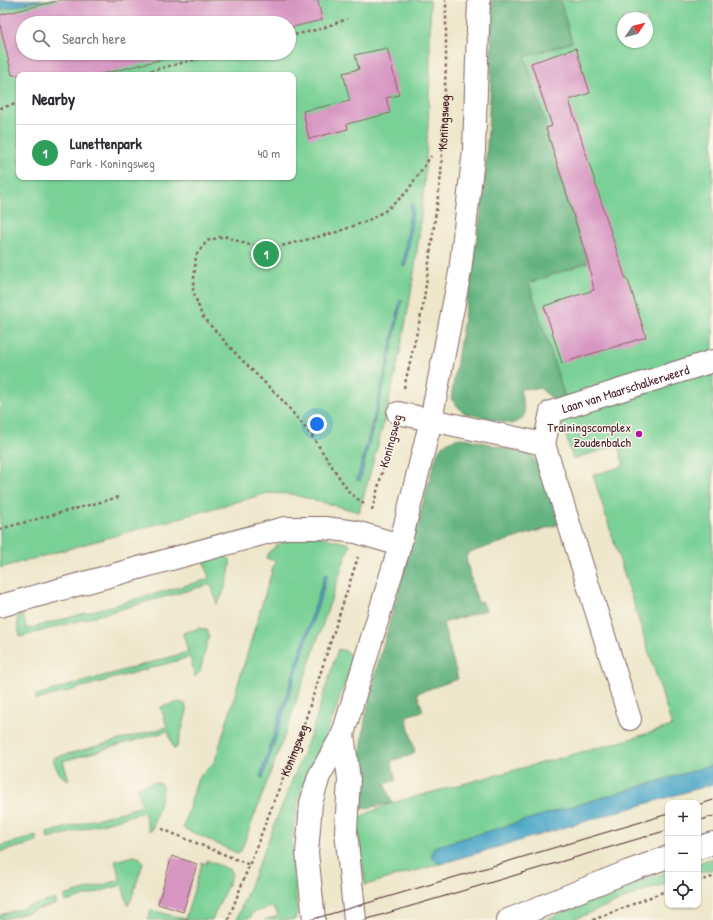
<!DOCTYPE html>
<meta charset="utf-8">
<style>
:root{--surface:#fff;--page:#f2f2f3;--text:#2b2b33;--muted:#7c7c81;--line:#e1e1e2;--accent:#111827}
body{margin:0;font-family:"Patrick Hand",sans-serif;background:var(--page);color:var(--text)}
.controls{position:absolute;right:12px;bottom:12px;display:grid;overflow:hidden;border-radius:8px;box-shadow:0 1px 3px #0004}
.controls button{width:36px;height:36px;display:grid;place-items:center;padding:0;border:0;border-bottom:1px solid var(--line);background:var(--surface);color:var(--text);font:20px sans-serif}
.compass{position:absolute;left:617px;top:12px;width:36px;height:36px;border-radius:50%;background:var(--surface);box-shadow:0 1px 3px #0004;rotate:55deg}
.you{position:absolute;left:317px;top:424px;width:14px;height:14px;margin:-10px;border:3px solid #fff;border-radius:50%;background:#1a73e8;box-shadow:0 0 0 6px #1a73e833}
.badge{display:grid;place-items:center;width:26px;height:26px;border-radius:50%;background:var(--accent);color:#fff;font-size:13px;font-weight:700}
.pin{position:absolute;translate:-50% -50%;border:2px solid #fff;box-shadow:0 1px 4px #0006}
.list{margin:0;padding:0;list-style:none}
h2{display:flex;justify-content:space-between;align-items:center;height:52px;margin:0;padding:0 16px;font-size:17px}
h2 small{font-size:13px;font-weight:400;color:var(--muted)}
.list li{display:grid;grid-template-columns:26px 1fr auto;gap:12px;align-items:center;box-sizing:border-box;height:56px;padding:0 16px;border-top:1px solid var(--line)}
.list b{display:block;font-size:15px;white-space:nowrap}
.list p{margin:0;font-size:13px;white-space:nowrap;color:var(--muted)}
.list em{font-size:13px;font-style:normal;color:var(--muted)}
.icon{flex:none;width:22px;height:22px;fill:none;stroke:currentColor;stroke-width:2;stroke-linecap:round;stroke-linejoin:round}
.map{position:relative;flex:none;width:713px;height:920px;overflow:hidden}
.search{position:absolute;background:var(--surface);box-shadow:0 1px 3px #0004;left:16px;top:16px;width:280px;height:44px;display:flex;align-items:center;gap:10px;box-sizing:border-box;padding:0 14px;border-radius:22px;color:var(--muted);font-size:15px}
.panel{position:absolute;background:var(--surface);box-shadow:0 1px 3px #0004;left:16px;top:72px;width:280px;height:108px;border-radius:8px}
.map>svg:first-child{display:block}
.green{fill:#7ad196;stroke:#627860;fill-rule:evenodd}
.forest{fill:#63b37f;stroke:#566955}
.water{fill:#48a6c7;stroke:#496279}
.building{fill:#d795c2}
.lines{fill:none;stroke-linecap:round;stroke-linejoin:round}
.minor-casing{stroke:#836563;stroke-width:24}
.major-casing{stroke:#836563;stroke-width:24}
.path{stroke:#836563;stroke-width:2.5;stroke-dasharray:3 3;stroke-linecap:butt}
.minor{stroke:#fff;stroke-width:22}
.major{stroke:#fff;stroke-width:22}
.tram{stroke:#4a1f2b;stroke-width:1}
.poi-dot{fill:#b5179e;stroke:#fbf7ec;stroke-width:1.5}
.labels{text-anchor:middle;stroke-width:3;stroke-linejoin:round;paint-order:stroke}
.street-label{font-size:13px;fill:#4a1f2b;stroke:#fbf7ec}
.poi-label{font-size:13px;fill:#4a1f2b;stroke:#fbf7ec;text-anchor:end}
</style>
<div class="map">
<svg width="713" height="920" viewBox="0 0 713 920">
<rect width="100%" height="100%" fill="#fbf7ec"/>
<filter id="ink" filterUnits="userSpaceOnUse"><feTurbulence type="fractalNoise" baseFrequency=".025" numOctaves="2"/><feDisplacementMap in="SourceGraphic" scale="8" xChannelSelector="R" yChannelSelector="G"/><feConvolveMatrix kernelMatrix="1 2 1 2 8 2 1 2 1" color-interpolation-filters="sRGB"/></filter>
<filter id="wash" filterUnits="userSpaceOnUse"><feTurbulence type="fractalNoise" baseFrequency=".012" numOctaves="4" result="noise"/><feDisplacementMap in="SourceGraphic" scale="16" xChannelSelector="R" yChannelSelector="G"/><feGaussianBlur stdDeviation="0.9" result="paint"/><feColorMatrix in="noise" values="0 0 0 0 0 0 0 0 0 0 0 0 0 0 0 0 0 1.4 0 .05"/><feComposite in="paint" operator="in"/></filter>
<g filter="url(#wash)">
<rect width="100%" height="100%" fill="#eee7ca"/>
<path class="green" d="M0,0H430C431,96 427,191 412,286C400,362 381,438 359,512L291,494L268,493L0,568ZM23,23H289V53H23ZM19,75H293V177H19Z
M560,0H713V765L435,847L431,857L440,864L365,885L357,818L392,803L623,741L672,726L593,475L624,466L618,445L573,459L555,401L565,398L529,283L588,262L525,57L572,42ZM623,18H647V42H623Z
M314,535L350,544L287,729L241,851L237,853L183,828L198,778L215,761L275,561L266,558C274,540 296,539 314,535Z
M221,555L230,559C232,568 223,598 217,604L211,584L20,637C18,629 15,616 21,610L27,629L209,579L204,560Z
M200,628L207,630L209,635L200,672L195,677L190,657L36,700V695L188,652L183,633Z
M338,649L346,651L353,657L333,718L299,796L292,841L297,911L295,920H264L278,916L276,910H274L273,907L251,913V917L242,920L237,918L312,731Z
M179,702L185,704L187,711L177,747L174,750L168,731L63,761L69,780C60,778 55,767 53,758L167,727L161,707Z
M154,782L161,784L163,790L152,830L149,831L144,812L48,839L47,833L142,806L137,787Z
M36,836L37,842L0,852V846Z
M134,856L140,858L143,863L131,900L128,905L122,885L66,902L64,896L120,880L115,861Z
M713,858V869L698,873V863Z
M207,860L230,870L232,875L212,920H148L151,910L185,919L202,863L206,864Z
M668,872V883L643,891L573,920H545L631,883Z
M55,899L57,904L0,920V915Z"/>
<path class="forest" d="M492,0H560L572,42L525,57L588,262L529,283L565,398L555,401L540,388L520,389L525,413L522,419L512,424L464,413L451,399L484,193L491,81Z
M460,438L469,439L530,454L543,469L559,524L468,553L466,558L474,591L475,592L478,603L482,601L486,610L443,623L458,679L417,693L423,711L406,716L415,752L412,755L391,761L396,780L385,784L392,803L357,810V780L365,720L373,682L432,470C438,451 438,443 460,438Z"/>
<path class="water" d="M0,0H42L0,10Z
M411,204L414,205L406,266H403Z
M400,300H402L390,358L360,481L357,480L383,382Z
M325,574H327V577L263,778L260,777Z
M713,765V784L440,864L431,857L434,847Z"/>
<g id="blocks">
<path class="building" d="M61,0H318L322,20L289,28V23H23V53H188L98,75H12L0,25V15Z
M387,48L399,95L386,98L390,113L347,124L348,129L309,139L303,111L350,101L343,73L359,69L355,55Z
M576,48L590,93L569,100L626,280H628L646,337L562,363L544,306L594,290L588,262L546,128L552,126L531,63Z
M172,856L197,864L183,912L158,904Z"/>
</g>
</g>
<g filter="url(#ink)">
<use href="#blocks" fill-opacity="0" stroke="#836563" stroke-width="1"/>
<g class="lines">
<defs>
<g id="minor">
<path id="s3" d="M398,413L544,444L551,412L713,361"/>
<path d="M544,444L630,719"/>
<path d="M0,606L284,528H325L356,532L400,545"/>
<path d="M343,734L349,779L346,831L355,920"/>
<path d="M314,920L307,853L311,803L319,776L343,734L400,545L431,420L460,272L474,150L479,0"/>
</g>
<path id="major" d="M698,848L713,843
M508,920L629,871L668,857"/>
</defs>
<use href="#minor" class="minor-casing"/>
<use href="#major" class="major-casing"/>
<g class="path">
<path d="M289,36L320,29L347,19"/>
<path d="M133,75L222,53"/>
<path d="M0,108L19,103"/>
<path id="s1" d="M404,388L423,306L441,175L446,62V0"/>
<path d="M364,504L349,492L312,436L283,401L238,356L202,316L193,290L196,255L207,241L224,236L246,244L269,249L337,232L367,221L385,211L406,193L431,156"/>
<path d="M372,510L392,436"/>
<path d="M0,529L119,497"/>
<path d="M162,829L250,865"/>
<path d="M698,881L713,877"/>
<path id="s2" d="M228,920L304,724L358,557"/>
<path d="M593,920L668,890"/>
</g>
<use href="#minor" class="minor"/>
<use href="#major" class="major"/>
<path class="tram" d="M698,805L713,800
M698,821L713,816
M310,920L668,814
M364,920L668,830"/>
</g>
</g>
<circle class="poi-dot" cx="639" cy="434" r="4"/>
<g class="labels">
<g class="street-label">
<text dy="5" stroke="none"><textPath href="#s1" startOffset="269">Koningsweg</textPath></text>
<text dy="5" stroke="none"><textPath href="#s3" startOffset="260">Laan van Maarschalkerweerd</textPath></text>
<text transform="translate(390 441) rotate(-75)" y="5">Koningsweg</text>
<text dy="5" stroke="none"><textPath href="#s2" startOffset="182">Koningsweg</textPath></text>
</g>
<g class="poi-label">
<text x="631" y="432">Trainingscomplex<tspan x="631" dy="15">Zoudenbalch</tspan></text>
</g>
</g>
</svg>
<div class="controls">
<button>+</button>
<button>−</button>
<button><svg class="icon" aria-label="locate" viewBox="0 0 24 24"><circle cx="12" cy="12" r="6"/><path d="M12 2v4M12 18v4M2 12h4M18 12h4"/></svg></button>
</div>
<svg class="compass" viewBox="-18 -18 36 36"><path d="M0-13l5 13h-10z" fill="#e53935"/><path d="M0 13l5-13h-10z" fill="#7c7c81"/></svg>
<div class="you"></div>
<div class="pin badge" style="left:266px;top:254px;background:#2e9e5b">1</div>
<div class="search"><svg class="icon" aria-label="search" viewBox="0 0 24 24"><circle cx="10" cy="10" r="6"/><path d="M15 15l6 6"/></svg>Search here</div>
<section class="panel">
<h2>Nearby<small></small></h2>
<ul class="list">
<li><span class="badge" style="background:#2e9e5b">1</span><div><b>Lunettenpark</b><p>Park · Koningsweg</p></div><em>40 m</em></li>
</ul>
</section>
</div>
